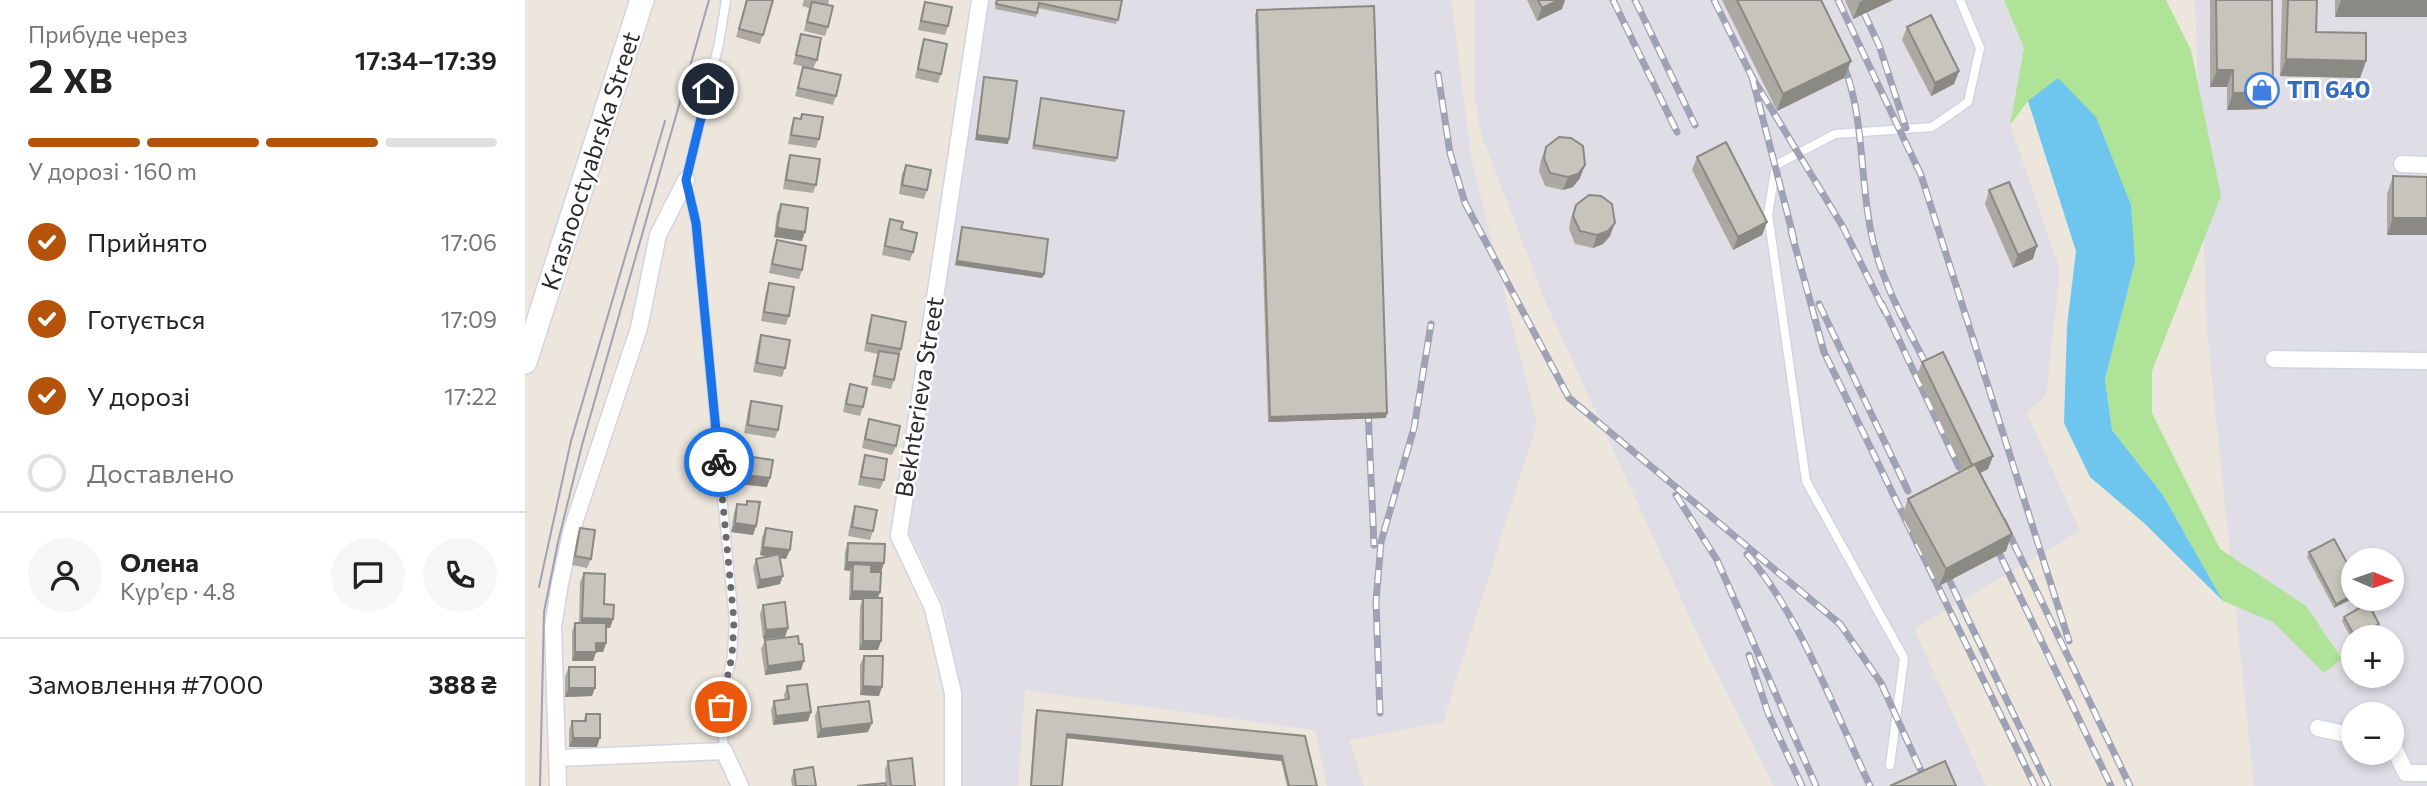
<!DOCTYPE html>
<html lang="uk">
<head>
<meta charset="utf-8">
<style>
	:root { --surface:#fff; --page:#f6f6f6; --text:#222; --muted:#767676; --line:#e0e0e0; --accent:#b45309 }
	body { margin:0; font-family:Commissioner,sans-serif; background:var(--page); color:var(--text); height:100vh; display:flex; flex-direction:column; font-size:26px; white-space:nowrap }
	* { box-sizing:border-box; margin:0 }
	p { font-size:23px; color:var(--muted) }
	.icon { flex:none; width:38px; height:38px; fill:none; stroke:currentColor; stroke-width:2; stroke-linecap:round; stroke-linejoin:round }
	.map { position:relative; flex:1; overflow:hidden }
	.side { display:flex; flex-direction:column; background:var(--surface); width:525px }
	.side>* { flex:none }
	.needle { width:46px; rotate:92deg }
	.controls { position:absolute; left:1816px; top:548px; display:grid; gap:14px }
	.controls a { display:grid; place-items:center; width:63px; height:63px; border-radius:50%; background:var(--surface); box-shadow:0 4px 10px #0003; font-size:35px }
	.pin { position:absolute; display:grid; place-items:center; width:60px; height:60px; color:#fff; margin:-30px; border:4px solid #fff; border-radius:50%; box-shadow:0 2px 7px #0007 }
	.courier { position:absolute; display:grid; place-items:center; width:70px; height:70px; margin:-35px; border:5px solid #1a73e8; border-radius:50%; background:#fff; color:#222; box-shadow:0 2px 9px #0007 }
	.overview em { font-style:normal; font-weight:600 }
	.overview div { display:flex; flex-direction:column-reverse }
	.overview { display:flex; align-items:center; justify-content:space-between; height:119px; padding:0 28px }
	h1 { font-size:46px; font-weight:600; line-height:52px }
	.bar { display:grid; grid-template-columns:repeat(4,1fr); gap:10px 7px; align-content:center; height:84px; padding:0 28px }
	.bar i { height:9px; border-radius:5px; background:var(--line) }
	.bar .active { background:var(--accent) }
	.bar p { grid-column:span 4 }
	.line { display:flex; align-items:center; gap:18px; padding:0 28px; border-top:2px solid var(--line) }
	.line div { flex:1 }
	.round { display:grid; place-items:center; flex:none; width:74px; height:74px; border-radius:37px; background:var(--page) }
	ol { padding:0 28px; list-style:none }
	li { display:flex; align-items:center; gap:21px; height:77px }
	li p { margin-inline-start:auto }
	li .icon { padding:7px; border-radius:50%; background:var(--accent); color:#fff; stroke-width:4 }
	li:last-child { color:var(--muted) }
	li i { width:38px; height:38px; border:4px solid var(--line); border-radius:50% }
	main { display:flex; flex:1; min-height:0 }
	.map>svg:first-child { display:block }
</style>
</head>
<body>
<main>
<section class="side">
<div class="overview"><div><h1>2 хв</h1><p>Прибуде через</p></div><em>17:34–17:39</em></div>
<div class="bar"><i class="active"></i><i class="active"></i><i class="active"></i><i></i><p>У дорозі · 160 m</p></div>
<ol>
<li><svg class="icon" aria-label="check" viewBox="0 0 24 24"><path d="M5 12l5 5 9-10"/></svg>Прийнято<p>17:06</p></li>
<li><svg class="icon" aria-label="check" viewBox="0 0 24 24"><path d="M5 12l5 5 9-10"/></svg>Готується<p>17:09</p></li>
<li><svg class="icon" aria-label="check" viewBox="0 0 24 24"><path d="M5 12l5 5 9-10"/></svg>У дорозі<p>17:22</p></li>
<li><i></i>Доставлено</li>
</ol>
<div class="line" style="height:126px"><a class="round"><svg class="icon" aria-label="person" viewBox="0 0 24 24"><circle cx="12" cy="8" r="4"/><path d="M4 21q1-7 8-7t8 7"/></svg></a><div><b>Олена</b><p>Кур’єр · 4.8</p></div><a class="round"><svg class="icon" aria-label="chat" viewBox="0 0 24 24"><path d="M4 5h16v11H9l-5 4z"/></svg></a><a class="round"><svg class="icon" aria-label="phone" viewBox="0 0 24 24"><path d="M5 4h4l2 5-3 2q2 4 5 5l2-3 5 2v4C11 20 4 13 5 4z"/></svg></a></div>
<div class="line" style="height:91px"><div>Замовлення #7000</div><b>388 ₴</b></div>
</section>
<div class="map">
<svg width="1902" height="786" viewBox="0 0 1902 786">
	<rect width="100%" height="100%" fill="#ece6dc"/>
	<g fill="#dfdde5" fill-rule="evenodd">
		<path d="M463 0H926L947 162 1012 423 918 722 824 740 839 786H802L790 730 500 690 493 786H437L436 691 419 605 384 533Z"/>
		<path d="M949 0H1479L1499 48 1485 125 1535 270 1521 395 1502 413 1555 531 1389 629 1461 786H1249L1176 642 1021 303 956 134 949 91Z"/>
		<path d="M1670 0H1902V786H1729L1682 330ZM1829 560H1867V598H1829ZM1829 637H1867V676H1829ZM1829 714H1867V752H1829Z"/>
	</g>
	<path fill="#aee398" d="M1479 0H1641L1666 50 1696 196 1627 371V413L1695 549 1781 606 1817 659 1799 673 1748 622 1698 601 1638 495 1587 430 1580 379 1610 262 1503 101 1485 125 1499 48Z"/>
	<path fill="#6ec6ef" d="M1533 78 1571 117 1606 205 1610 262 1580 379 1587 430 1638 495 1698 601 1619 523 1565 477 1539 423 1542 326 1551 251 1503 101Z"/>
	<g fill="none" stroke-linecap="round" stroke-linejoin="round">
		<g stroke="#d1d4e3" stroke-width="11">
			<g id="service">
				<path d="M199 751 196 707 207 656 209 621 171 223 161 180 194 43 201 0"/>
				<path d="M1365 765 1379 658 1281 481 1243 214 1251 165 1310 134 1407 127 1443 102 1455 48 1435 0"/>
			</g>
		</g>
		<g stroke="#d1d4e3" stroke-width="19">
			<g id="minor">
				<path d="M1877 164 1902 165"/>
				<path d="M1749 359 1902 361"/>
				<path d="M1793 728 1829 736"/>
				<path d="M1867 744 1881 773H1902"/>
				<path d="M33 758 199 751 215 786"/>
				<path d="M33 786 28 627 35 583 47 529 114 328 133 235 161 180"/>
				<path d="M428 786V693L408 608 374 536 455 0"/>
			</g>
		</g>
		<g stroke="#d1d4e3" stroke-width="26">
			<path id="secondary" d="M0 362 117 0"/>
		</g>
		<use href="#service" stroke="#fff" stroke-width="8"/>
		<use href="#minor" stroke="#fff" stroke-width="16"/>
		<use href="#secondary" stroke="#fff" stroke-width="23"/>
		<g stroke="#9fa1b5" stroke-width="2">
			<path d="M14 587 46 441 140 121"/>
			<path d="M15 786 19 612 33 542 57 445 184 0"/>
		</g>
		<g stroke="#9fa1b5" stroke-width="7">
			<g id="rail">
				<path d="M1088 0 1152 132"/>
				<path d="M1110 0 1170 125"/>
				<path d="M1189 0 1227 77 1318 227 1360 312"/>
				<path d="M1313 0 1396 175 1544 641"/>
				<path d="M1339 13 1354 45 1381 128"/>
				<path d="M1314 54C1340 109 1334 173 1346 232 1356 284 1386 333 1409 380"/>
				<path d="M913 74 925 153 940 203 1044 398 1315 624 1356 683 1396 771"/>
				<path d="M1227 77 1269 239"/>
				<path d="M1266 231 1299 352 1510 786"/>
				<path d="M1294 304 1383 491"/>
				<path d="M1357 304 1434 467"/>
				<path d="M843 409 849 545"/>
				<path d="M1151 495 1192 560 1291 786"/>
				<path d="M1478 521 1605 786"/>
				<path d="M1466 536 1586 786"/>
				<path d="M1222 554C1275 615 1310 712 1345 786"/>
				<path d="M1417 565 1523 786"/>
				<path d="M1224 655 1243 713 1277 786"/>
				<path d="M855 713 851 601 856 542 889 428 906 324"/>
			</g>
		</g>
		<use href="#rail" stroke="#fff" stroke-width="4.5" stroke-dasharray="13" stroke-linecap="butt"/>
	</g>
	<g fill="#aba9a1">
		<path d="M221 0H248L235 44 211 37Z"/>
		<path d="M279 0H304L303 5V27L300 36 279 31 284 8 277 6Z"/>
		<path d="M471 0H597L591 24 513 8 511 17 470 9Z"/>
		<path d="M1002 0H1040L1037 9 1012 21Z"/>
		<path d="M1197 0H1296L1326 61 1319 78 1252 111Z"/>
		<path d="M1320 0H1368L1328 19Z"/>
		<path d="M1685 0H1747L1742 109 1702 110V87H1685Z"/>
		<path d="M1757 0H1792L1791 32 1841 61 1835 78 1755 76Z"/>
		<rect x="1810" y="0" width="92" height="17"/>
		<path d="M400 2 423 26 420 35 393 30 397 11Z"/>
		<path d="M732 10 861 418 743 422 730 15Z"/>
		<path d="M1382 27 1434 71 1429 84 1406 96 1377 40Z"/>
		<path d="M276 34 292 60 288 69 268 64Z"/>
		<path d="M399 39 416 74 413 83 390 78 396 48Z"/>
		<path d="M278 67 311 96 308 105 270 96Z"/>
		<path d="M459 77 483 144 450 140 458 82Z"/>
		<path d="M516 98 592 158 590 162 507 149Z"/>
		<path d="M277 114 294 139 291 148 263 144 266 127 269 118 275 119Z"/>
		<path d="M1021 147 1055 178 1048 187 1038 190 1020 186 1014 171 1016 160Z"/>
		<path d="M265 155 291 185 288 193 258 189 262 164Z"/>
		<path d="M1172 157 1242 222 1237 235 1208 250 1167 170Z"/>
		<path d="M381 165 402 190 399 199 374 194 377 174Z"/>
		<path d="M1868 176 1902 177 1862 235V194Z"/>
		<path d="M1464 190 1508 259 1488 268 1460 204Z"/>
		<path d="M256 204 277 241 249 237 252 213Z"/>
		<path d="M1051 205 1085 236 1078 244 1068 248 1050 244 1044 229 1046 218Z"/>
		<path d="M365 219 376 229 388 252 385 261 357 255 362 228Z"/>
		<path d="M437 227 519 274 517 278 430 265Z"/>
		<path d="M252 240 277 270 274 279 244 273 249 249Z"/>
		<path d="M244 283 264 316 261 325 236 321 241 292Z"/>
		<path d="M347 315 376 349 369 380 366 389 346 385 353 354 339 351 344 324Z"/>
		<path d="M236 335 260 368 257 377 228 372 233 344Z"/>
		<path d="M1397 362 1468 456 1463 469 1455 473 1481 551 1414 586 1377 516 1383 499 1438 470 1392 375Z"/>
		<path d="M325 384 338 407 335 416 318 412 322 393Z"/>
		<path d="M226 401 253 430 250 438 219 433 223 410Z"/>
		<path d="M344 419 371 446 367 455 337 448 341 428Z"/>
		<path d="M340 455 359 480 355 489 333 485 337 464Z"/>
		<path d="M221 456 242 487 215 484 218 465Z"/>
		<path d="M222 501 231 526 228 535 206 532 209 513 212 504 221 505Z"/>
		<path d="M330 506 348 531 345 540 323 536 327 515Z"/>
		<path d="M55 528 66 559 62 568 47 565 52 537Z"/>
		<path d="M241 528 261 559 254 558 255 584 232 589 228 568 231 559 243 557 235 555 237 537Z"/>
		<path d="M323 543 359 563 356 572 346 571 355 592 353 598V650H334L335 607 337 600H324L325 571 319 570 320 552Z"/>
		<path d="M1784 552 1829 576 1809 608 1782 557Z"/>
		<path d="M59 573 88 619 85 628H81V643L78 652H71L68 661H47V631L50 623H54L55 582Z"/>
		<path d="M238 605 260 637 238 639 235 614Z"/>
		<path d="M1819 617 1854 624 1853 628 1837 637H1829L1828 642 1817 621Z"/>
		<path d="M240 640 274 644 276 670 240 675 236 649Z"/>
		<path d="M339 656 354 696 335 695V665Z"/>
		<path d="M44 667 67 696 40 697V676Z"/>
		<path d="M262 686 283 721 248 725 246 710 249 701 260 700 259 695Z"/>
		<path d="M293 707 343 732 292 738 290 716Z"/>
		<path d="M512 710 780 736 792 786H762L756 761 541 738 537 786H505L510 715Z"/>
		<path d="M61 714 72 747H44V730L47 721H58Z"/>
		<path d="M363 761 390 786H361L360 770Z"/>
		<path d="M269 770 291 786H267L266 779Z"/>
	</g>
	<g fill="#8b8983">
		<path d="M1034 0H1040L1037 9 1012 21 1017 8Z"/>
		<path d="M1338 0H1368L1328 19 1335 2Z"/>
		<path d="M1816 0H1902V17H1810Z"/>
		<path d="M1761 59 1841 61 1835 78 1755 76Z"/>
		<path d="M1326 61 1319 78 1252 111 1258 94Z"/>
		<path d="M1692 70H1708L1702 87H1685Z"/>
		<path d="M1434 71 1429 84 1406 96 1410 83Z"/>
		<path d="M1748 92 1742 109 1702 110 1708 93Z"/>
		<path d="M452 135 484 139 483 144 450 140Z"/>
		<path d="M1060 165 1055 178 1048 187 1038 190 1043 177Z"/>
		<path d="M1868 218H1902V235H1862Z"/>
		<path d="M1242 222 1237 235 1208 250 1213 237Z"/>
		<path d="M1090 223 1085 236 1078 244 1068 248 1072 235Z"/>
		<path d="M252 228 280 232 277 241 249 237Z"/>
		<path d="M1512 246 1508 259 1488 268 1493 255Z"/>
		<path d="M432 261 519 274 517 278 430 265Z"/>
		<path d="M862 413 861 418 743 422 745 417Z"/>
		<path d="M1468 456 1463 469 1443 479 1447 466Z"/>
		<path d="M219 475 245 478 242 487 215 484Z"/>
		<path d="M210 523 231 526 228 535 206 532Z"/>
		<path d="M1487 534 1481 551 1414 586 1421 569Z"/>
		<path d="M238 547 265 550 261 559 235 555Z"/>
		<path d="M322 562 359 563 356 572 328 571V564L325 571 319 570Z"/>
		<path d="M258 576 255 584 232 589 235 580Z"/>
		<path d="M327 591 355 592 352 600H324Z"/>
		<path d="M1829 594V598L1809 608 1811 604Z"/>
		<path d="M57 618 88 619 85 628 54 627Z"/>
		<path d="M1854 624 1853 628 1837 637H1830Z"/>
		<path d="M263 628 260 637 238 639 241 630Z"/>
		<path d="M338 641H356L353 650H334Z"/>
		<path d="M71 643H81L78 652H71L68 661H47L50 652Z"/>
		<path d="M279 661 276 670 240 675 243 666Z"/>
		<path d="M338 686 357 687 354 696 335 695Z"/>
		<path d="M44 688H70L67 696 40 697Z"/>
		<path d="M286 712 283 721 248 725 251 716Z"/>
		<path d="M347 723 343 732 292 738 296 729Z"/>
		<path d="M542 734 757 756 756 761 540 738Z"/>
		<path d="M48 738H75L72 747H44Z"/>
	</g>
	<g fill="#c7c4bb" stroke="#8b8983" stroke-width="2">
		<path d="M222 0H248L238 35 214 29Z"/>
		<path d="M472 0H597L593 20 514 3 512 13 471 4Z"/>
		<path d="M1013 0H1034L1017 8Z"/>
		<path d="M1212 0H1296L1326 61 1258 94Z"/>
		<path d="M1691 0H1747L1748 92 1708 93V70H1692Z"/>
		<path d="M1763 0H1792L1791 32 1841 33V61L1761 59Z"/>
		<path d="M287 2 308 6 303 27 282 22Z"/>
		<path d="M400 2 427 7 423 26 396 21Z"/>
		<path d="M849 6 862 413 745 417 732 10Z"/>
		<path d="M1406 15 1434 71 1410 83 1382 27Z"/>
		<path d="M276 34 296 38 292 60 271 55Z"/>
		<path d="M399 39 422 44 416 74 393 69Z"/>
		<path d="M278 67 316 75 311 96 273 88Z"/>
		<path d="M459 77 492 81 484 139 452 135Z"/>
		<path d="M516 98 599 111 592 158 509 145Z"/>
		<path d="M277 114 298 117 294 139 266 135 269 118 276 119Z"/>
		<path d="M1034 137 1046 138 1058 146 1060 165 1053 174 1043 177 1025 173 1019 158 1021 147Z"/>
		<path d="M1201 142 1242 222 1213 237 1172 157Z"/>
		<path d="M265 155 295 159 291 185 261 180Z"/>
		<path d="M381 165 406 170 402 190 377 185Z"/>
		<path d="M1868 176 1902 177V218H1868Z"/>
		<path d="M1484 182 1512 246 1493 255 1464 190Z"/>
		<path d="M1064 195 1076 196 1087 204 1090 223 1083 231 1072 235 1055 231 1048 216 1051 205Z"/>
		<path d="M256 204 283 208 280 232 252 228Z"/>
		<path d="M365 219 378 222 376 229 392 233 388 252 360 246Z"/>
		<path d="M437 227 523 239 519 274 432 261Z"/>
		<path d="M252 240 281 246 277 270 247 264Z"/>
		<path d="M244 283 269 287 264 316 239 312Z"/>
		<path d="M347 315 381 322 376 349 342 343Z"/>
		<path d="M236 335 265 340 260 368 232 363Z"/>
		<path d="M354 351 374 354 369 380 349 376Z"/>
		<path d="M1418 352 1468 456 1450 464 1447 465 1397 362Z"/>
		<path d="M325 384 342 388 338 407 321 404Z"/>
		<path d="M226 401 257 406 253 430 223 425Z"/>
		<path d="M344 419 375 426 371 446 340 439Z"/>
		<path d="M340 455 362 459 359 480 336 477Z"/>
		<path d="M221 456 248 460 245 478 219 475Z"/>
		<path d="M1450 464 1487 534 1421 569 1383 499Z"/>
		<path d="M222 501 235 502 231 526 210 523 212 504 222 505Z"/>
		<path d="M330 506 352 510 348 531 327 527Z"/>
		<path d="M55 528 70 530 66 559 50 556Z"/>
		<path d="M241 528 267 532 265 550 238 547Z"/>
		<path d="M1809 539 1829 576V594L1811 604 1784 552Z"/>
		<path d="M323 543 360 544 359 563 322 562Z"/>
		<path d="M254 554 258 576 235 580 231 559Z"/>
		<path d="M328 564 346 565V572H356L355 592 327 591Z"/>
		<path d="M59 573 80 574 79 604 89 605 88 619 57 618Z"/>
		<path d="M338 598H357L356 641H338Z"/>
		<path d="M260 602 263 628 241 630 238 605Z"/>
		<path d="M1843 603 1854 624 1830 637 1819 617Z"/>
		<path d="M50 623H81V643H71V652H50Z"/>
		<path d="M273 636 274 644H277L279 661 243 666 240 640Z"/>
		<path d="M339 656H358L357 687 338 686Z"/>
		<rect x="44" y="667" width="26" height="21"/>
		<path d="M282 684 286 712 251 716 249 701 264 699 262 686Z"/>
		<path d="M344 701 347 723 296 729 293 707Z"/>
		<path d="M512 710 780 736 792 786H764L757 756 542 734 537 786H506Z"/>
		<path d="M61 714H75V738H48L47 721H61Z"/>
		<path d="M387 758 390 786H366L363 761Z"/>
		<path d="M1420 761 1431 786H1365Z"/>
		<path d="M288 767 291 786H271L269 770Z"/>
		<path d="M360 783 361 786H332Z"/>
	</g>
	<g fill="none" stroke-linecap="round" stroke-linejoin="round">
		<path stroke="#6e6c68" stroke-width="7" stroke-dasharray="0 12.6" d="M194 462 209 621 207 656 196 707"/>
		<path stroke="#1a73e8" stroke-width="9" d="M183 89 161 180 171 223 194 462"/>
	</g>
	<defs>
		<g id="shop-ring" transform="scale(1.75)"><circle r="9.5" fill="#fff" stroke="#3f7fe0" stroke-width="1.5"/><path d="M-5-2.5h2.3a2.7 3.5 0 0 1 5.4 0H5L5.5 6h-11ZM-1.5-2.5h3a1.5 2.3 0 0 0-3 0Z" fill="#3f7fe0"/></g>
	</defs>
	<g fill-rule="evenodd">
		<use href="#shop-ring" x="1737" y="90"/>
	</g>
	<g text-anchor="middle" stroke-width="5" stroke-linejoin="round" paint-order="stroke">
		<g font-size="24" font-weight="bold" fill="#366cbe" stroke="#fff" text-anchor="start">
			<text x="1762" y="98">ТП 640</text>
		</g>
		<g font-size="24" fill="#2a2a2a" stroke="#fff">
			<text transform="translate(66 161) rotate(-72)" y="8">Krasnooctyabrska Street</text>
			<text transform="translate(395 397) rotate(-81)" y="8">Bekhterieva Street</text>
		</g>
	</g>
</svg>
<div class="controls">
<a><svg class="needle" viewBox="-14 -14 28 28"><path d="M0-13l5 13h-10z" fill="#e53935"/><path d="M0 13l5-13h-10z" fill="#767676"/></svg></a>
<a>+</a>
<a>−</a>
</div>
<div class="pin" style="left:196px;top:707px;background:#ea580c"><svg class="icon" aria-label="bag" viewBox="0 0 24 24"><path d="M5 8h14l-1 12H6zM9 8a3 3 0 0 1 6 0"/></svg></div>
<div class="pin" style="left:183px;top:89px;background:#1f2937"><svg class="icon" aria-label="home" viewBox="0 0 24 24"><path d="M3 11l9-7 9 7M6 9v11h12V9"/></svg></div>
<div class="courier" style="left:194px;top:462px"><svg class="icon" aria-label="bike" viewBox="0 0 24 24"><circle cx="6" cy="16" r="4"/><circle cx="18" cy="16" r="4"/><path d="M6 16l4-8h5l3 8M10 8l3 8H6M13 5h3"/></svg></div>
</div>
</main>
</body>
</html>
